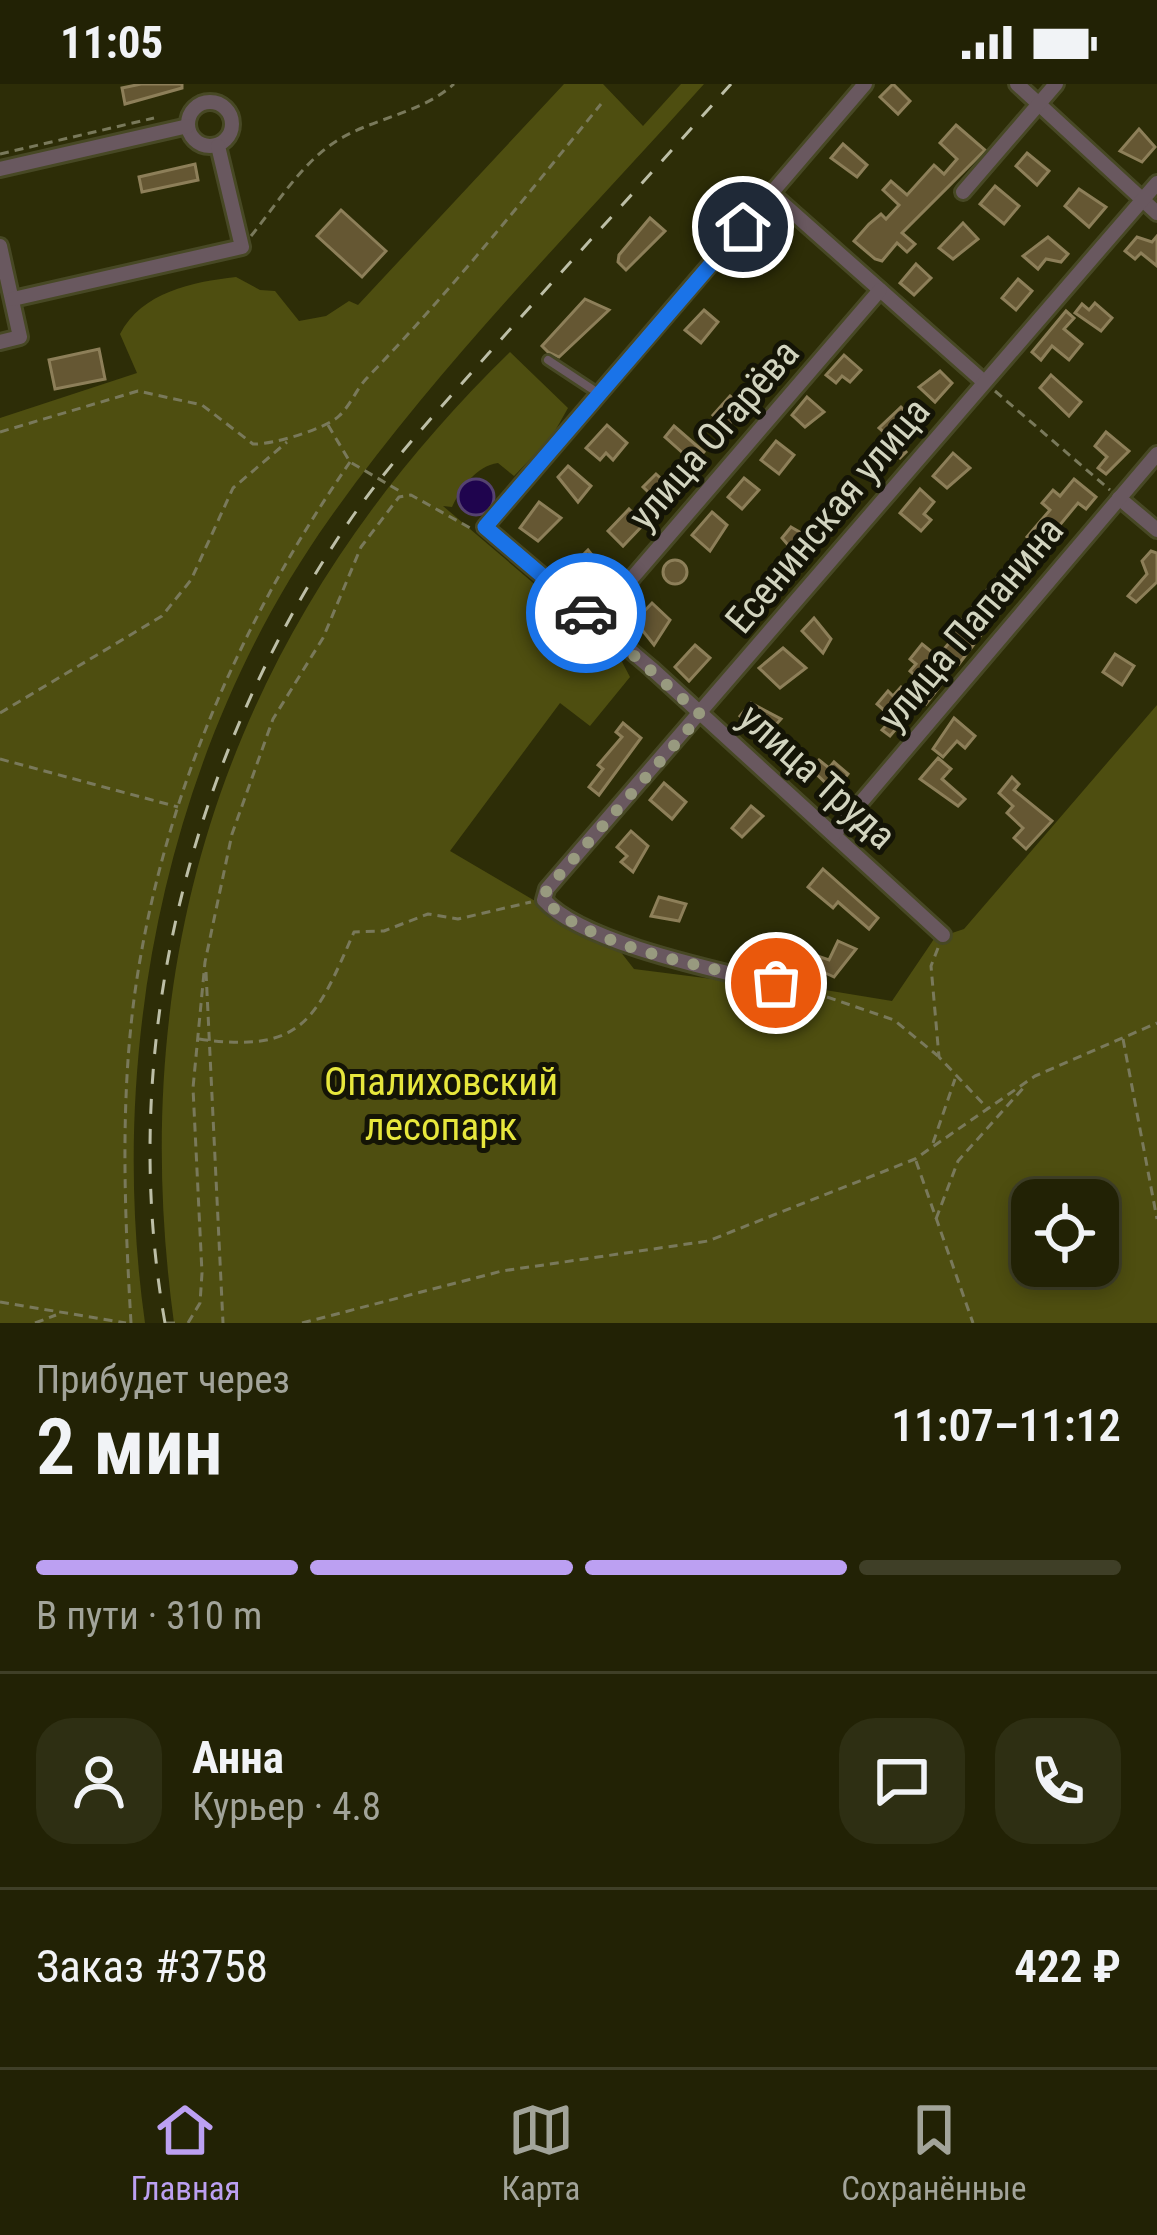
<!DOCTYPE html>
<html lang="ru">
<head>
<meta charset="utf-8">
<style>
	:root { --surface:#222205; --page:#2e2f13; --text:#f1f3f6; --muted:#a2a49a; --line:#3f3f27; --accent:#bca0f2 }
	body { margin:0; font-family:"Roboto Condensed",sans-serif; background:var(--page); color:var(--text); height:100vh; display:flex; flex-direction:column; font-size:45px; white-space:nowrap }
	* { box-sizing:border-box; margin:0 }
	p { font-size:39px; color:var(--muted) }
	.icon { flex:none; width:66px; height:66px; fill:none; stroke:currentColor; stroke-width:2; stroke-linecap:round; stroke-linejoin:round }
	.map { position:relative; height:1239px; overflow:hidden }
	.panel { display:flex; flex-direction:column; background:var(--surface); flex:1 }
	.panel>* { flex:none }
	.buttons { position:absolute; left:1011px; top:1095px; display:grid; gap:24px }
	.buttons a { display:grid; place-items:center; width:108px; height:108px; border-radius:24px; background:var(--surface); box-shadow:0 6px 18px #0003,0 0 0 3px var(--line); font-size:60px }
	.pin { position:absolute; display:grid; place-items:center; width:102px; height:102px; color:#fff; margin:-51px; border:6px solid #fff; border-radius:50%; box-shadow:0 3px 12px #0007 }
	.courier { position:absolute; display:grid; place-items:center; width:120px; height:120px; margin:-60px; border:9px solid #1a73e8; border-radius:50%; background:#fff; color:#222; box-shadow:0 3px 15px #0007 }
	.overview em { font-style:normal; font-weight:600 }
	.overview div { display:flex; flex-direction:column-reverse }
	.overview { display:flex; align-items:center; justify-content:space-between; height:204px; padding:0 36px }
	h1 { font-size:78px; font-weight:600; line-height:90px }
	.bar { display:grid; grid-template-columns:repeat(4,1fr); gap:18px 12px; align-content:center; height:144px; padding:0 36px }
	.bar i { height:15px; border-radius:9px; background:var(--line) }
	.bar .active { background:var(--accent) }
	.bar p { grid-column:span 4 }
	.line { display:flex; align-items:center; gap:30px; padding:0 36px; border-top:3px solid var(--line) }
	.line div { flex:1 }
	.round { display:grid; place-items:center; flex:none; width:126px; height:126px; border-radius:36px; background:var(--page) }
	.status { display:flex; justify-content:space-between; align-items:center; height:84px; padding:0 60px; background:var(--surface); direction:ltr }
	.status svg { height:33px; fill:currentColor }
	.tabs { display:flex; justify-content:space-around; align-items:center; height:168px; border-top:3px solid var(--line); background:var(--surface); font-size:33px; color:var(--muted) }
	.tabs a { display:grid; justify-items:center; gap:6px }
	.tabs .active { color:var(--accent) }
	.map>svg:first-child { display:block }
</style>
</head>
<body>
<div class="status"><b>11:05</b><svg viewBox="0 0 49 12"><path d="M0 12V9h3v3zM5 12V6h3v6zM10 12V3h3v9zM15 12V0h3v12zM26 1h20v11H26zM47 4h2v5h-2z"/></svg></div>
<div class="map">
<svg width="1157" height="1239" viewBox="0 0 1157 1239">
	<rect width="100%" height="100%" fill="#2d2d07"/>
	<g fill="#4e4e10" fill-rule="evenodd">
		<path d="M564 0H603L643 42 681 0H704C578 141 440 279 330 434 168 662 106 964 145 1239H0V334L137 289 120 250C142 208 192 198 236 193L260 206 275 207 299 237 326 232 349 217 358 221Z"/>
		<path d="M510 268 568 324 551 354 514 392 498 379C476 382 461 404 452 423L443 422 619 572 630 593 590 642 560 619 450 767 620 867 634 885 744 899 793 917 813 915 819 905 892 917 934 855 964 845 1157 621V1239H174C122 860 236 535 510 268ZM1032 1116H1098V1182H1032Z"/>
	</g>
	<circle fill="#1f044e" stroke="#554270" stroke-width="3" cx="476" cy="413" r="18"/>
	<g fill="#655733" stroke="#8d7f59" stroke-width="3">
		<path d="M141 0H182V4L125 20 122 4Z"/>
		<path d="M893 0 910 17 898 30 880 13Z"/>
		<path d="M956 41 985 66 902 149 915 160 907 168 897 159 882 177 875 175 854 157 869 140 881 130 886 135 899 121 883 106 891 97 907 111 934 81 944 90 957 75 940 59Z"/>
		<path d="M1139 45 1155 63 1142 78 1120 67Z"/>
		<path d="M843 60 867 81 857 93 831 74Z"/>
		<path d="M1027 69 1049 87 1037 101 1016 82Z"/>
		<path d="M195 80 198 96 142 108 139 93Z"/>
		<path d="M995 102 1019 122 1004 140 980 120Z"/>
		<path d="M1079 105 1106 123 1089 143 1065 122Z"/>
		<path d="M341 126 386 167 362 193 317 152Z"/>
		<path d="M650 134 665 147 626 186 618 178 619 171Z"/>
		<path d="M963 139 978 155 953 175 939 164Z"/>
		<path d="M774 146 787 158 768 179 755 168Z"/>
		<path d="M1157 152V182L1141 169 1135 175 1125 167 1137 153 1152 158Z"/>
		<path d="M1048 153 1068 170 1061 178 1046 175 1038 185 1023 172Z"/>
		<path d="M916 180 931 194 914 211 900 199Z"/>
		<path d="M1018 195 1032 207 1016 226 1002 214Z"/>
		<path d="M585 215 609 226 559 273 548 268 542 262Z"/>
		<path d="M1095 219 1112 234 1101 247 1075 229 1082 220 1089 226Z"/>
		<path d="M704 226 718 238 701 259 685 246Z"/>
		<path d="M1066 227 1074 234 1064 245 1082 260 1069 276 1052 262 1041 276 1032 268Z"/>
		<path d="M99 265 105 295 55 305 49 276Z"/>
		<path d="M844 271 861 286 850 298 842 292 836 299 826 291Z"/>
		<path d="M940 287 952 299 935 318 919 303Z"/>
		<path d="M1051 291 1081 318 1069 332 1040 304Z"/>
		<path d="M730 312 744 324 727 343 713 331Z"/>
		<path d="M807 313 824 328 805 343 792 331Z"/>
		<path d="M901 323 917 338 898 360 906 368 900 374 888 364 894 357 879 344Z"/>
		<path d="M607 341 627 359 613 376 606 369 600 376 586 364Z"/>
		<path d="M674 342 704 368 694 379 665 353Z"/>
		<path d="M1106 348 1129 367 1106 390 1098 384 1107 373 1095 362Z"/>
		<path d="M776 357 794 371 779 390 761 376Z"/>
		<path d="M953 369 970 384 947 404 933 392Z"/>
		<path d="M568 382 591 402 578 418 558 393Z"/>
		<path d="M656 390 675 407 662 421 643 403Z"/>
		<path d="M744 394 759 406 742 425 728 413Z"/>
		<path d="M1074 395 1096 413 1086 425 1078 419 1040 465 1027 453 1050 426 1042 419 1053 406 1060 412Z"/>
		<path d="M920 405 934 418 924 430 931 436 921 447 900 429Z"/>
		<path d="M539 418 561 434 538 457 520 444Z"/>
		<path d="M629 425 644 440 623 462 608 447Z"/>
		<path d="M712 428 727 441 710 467 692 451Z"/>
		<path d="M791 443 815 457 800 475 782 454Z"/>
		<path d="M588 466 610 494 599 505 572 482Z"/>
		<path d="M1151 467 1157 469V498L1136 518 1128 512 1147 490 1142 477Z"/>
		<circle cx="675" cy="488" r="12"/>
		<path d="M1011 477 1027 490 959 580 943 566 956 551 952 548Z"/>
		<path d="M652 519 670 536 654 561 635 537Z"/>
		<path d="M814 534 831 555 823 569 802 547Z"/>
		<path d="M922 560 943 577 930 592 941 601 926 620 918 613 927 602 910 587 916 580 910 575Z"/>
		<path d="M695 561 710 574 689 597 675 583Z"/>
		<path d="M783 564 806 584 780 604 759 584Z"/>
		<path d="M1115 570 1134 582 1122 601 1103 588Z"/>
		<path d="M901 603 919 618 890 652 882 646 893 634 877 620 888 607 893 612Z"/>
		<path d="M751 619 781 635 765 653 740 632Z"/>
		<path d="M954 634 975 652 965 664 957 657 943 673 933 665Z"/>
		<path d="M623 639 641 654 599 711 589 703 603 685 598 681 622 653 616 648Z"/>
		<path d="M938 674 951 685 942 695 965 715 958 722 920 695Z"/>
		<path d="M819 676 829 684 834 678 848 690 834 707 811 685Z"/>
		<path d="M1012 693 1019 700 1014 706 1052 737 1026 765 1014 754 1023 744 1007 729 1013 722 999 709Z"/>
		<path d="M664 699 686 718 672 735 650 716Z"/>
		<path d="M751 722 763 732 742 753 732 744Z"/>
		<path d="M631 747 648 762 633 788 621 778 627 772 617 763Z"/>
		<path d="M823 785 878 834 869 845 838 818 833 824 808 803Z"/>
		<path d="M659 813 686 820 679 837 651 832Z"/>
		<path d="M838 857 856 865 834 893 804 879 809 869 829 876Z"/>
	</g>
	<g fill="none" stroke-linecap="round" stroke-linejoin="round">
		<g stroke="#474824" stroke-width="14">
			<path id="service" d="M548 276 598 309"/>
		</g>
		<g stroke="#474824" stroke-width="20">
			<g id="minor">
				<path d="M865 0 485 443 651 584 943 851"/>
				<path d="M1017 0 1157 129"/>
				<circle cx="210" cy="40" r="22"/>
				<path d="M0 85 188 42"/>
				<path d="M963 108 1056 0"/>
				<path d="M772 110 984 298"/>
				<path d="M0 162 20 253 0 258"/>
				<path d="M13 215 242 163 218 62"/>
				<path d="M1119 414 1157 446"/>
				<path d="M596 536 880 206"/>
				<path d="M834 750 1157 370"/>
				<path d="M814 910C748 892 587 864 544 816L547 805 1157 99"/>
			</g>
		</g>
		<g stroke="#79795b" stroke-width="3" stroke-dasharray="9 6" stroke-linecap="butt">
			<path d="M0 70 154 34"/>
			<path d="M251 152C277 120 302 78 338 56 376 33 420 30 454 0"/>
			<path d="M995 307 1110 406"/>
			<path d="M328 341 350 378 403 409"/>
			<path d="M0 348 138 307 202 321 253 360C272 361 325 345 339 332 350 322 356 306 366 295 450 208 525 114 601 20"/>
			<path d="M0 629 162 532 191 496 233 404 287 358"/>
			<path d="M0 675 178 723"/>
			<path d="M938 864 931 882 939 973 988 1025"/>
			<path d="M206 888 223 1239"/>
			<path d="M827 913 894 936 938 972"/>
			<path d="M199 955C303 970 316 935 354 848L384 847 428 830 458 835 531 818"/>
			<path d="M1123 955 1157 1135"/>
			<path d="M933 1059 955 995"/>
			<path d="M916 1077 973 1239"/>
			<path d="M936 1135 958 1077 1025 1002"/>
			<path d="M0 1218 126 1239"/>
			<path d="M35 1239 56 1231"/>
			<path d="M131 1239C124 1119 119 995 140 876 171 696 247 527 350 378"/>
			<path d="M166 1239H180"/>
			<path d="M188 1239 200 1219 202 1189 193 1004 205 878 232 750 273 635 323 554 361 463 399 413 411 411 472 445"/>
			<path d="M302 1239 502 1187 708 1157 915 1075 1035 992 1157 939"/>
		</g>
		<use href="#service" stroke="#69585f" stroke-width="8"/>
		<use href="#minor" stroke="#69585f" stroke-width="14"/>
		<path stroke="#bdbfa7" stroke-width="3" stroke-dasharray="15 15" stroke-linecap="butt" d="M165 1239C116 964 190 675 344 445 386 382 439 326 488 270 569 179 651 90 731 0"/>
	</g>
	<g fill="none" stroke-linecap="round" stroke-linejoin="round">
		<path stroke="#989a7f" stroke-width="12" stroke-dasharray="0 21.6" d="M586 529 701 631 547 805 544 815C588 865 712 883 776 899"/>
		<path stroke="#1a73e8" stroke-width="15" d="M586 529 485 443 743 143"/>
	</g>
	<g text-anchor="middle" stroke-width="10" stroke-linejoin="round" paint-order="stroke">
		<g font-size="39" fill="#d2d4bf" stroke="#141406">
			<text transform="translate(713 350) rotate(-49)" y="14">улица Огарёва</text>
			<text transform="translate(827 431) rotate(-50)" y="14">Есенинская улица</text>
			<text transform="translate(970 539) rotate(-50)" y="14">улица Папанина</text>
			<text transform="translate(818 692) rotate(42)" y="14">улица Труда</text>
		</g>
		<g font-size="39" fill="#e7e73c" stroke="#141406">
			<text x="441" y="1011">Опалиховский<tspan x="441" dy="45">лесопарк</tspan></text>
		</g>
	</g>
</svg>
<div class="buttons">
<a><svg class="icon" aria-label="locate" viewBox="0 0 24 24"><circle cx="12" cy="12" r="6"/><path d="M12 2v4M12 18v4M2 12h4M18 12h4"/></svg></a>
</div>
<div class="pin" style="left:776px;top:899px;background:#ea580c"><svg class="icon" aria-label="bag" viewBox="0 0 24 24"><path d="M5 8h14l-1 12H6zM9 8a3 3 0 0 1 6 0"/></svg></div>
<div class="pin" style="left:743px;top:143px;background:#1f2937"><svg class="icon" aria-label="home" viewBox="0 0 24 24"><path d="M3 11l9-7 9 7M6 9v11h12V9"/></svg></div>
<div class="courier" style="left:586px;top:529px"><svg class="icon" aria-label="car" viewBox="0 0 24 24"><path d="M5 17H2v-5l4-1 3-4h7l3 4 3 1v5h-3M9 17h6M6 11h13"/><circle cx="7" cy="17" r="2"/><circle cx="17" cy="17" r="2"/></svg></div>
</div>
<section class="panel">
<div class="overview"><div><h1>2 мин</h1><p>Прибудет через</p></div><em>11:07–11:12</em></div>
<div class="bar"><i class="active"></i><i class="active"></i><i class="active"></i><i></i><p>В пути · 310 m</p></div>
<div class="line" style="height:216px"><a class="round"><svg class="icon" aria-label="person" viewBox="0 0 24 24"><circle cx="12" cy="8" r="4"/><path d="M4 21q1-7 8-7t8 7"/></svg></a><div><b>Анна</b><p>Курьер · 4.8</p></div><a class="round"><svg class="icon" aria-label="chat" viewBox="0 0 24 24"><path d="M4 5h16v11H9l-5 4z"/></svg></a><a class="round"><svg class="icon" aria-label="phone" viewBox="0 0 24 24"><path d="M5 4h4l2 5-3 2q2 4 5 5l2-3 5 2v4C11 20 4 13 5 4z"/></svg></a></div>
<div class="line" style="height:156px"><div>Заказ #3758</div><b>422 ₽</b></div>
</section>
<nav class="tabs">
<a class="active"><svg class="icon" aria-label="home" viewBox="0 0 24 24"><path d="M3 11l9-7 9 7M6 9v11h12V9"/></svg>Главная</a>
<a><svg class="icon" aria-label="map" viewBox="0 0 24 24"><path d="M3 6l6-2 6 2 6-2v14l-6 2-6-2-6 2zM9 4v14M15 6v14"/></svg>Карта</a>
<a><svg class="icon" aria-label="saved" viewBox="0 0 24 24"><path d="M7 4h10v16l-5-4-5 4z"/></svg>Сохранённые</a>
</nav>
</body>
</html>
